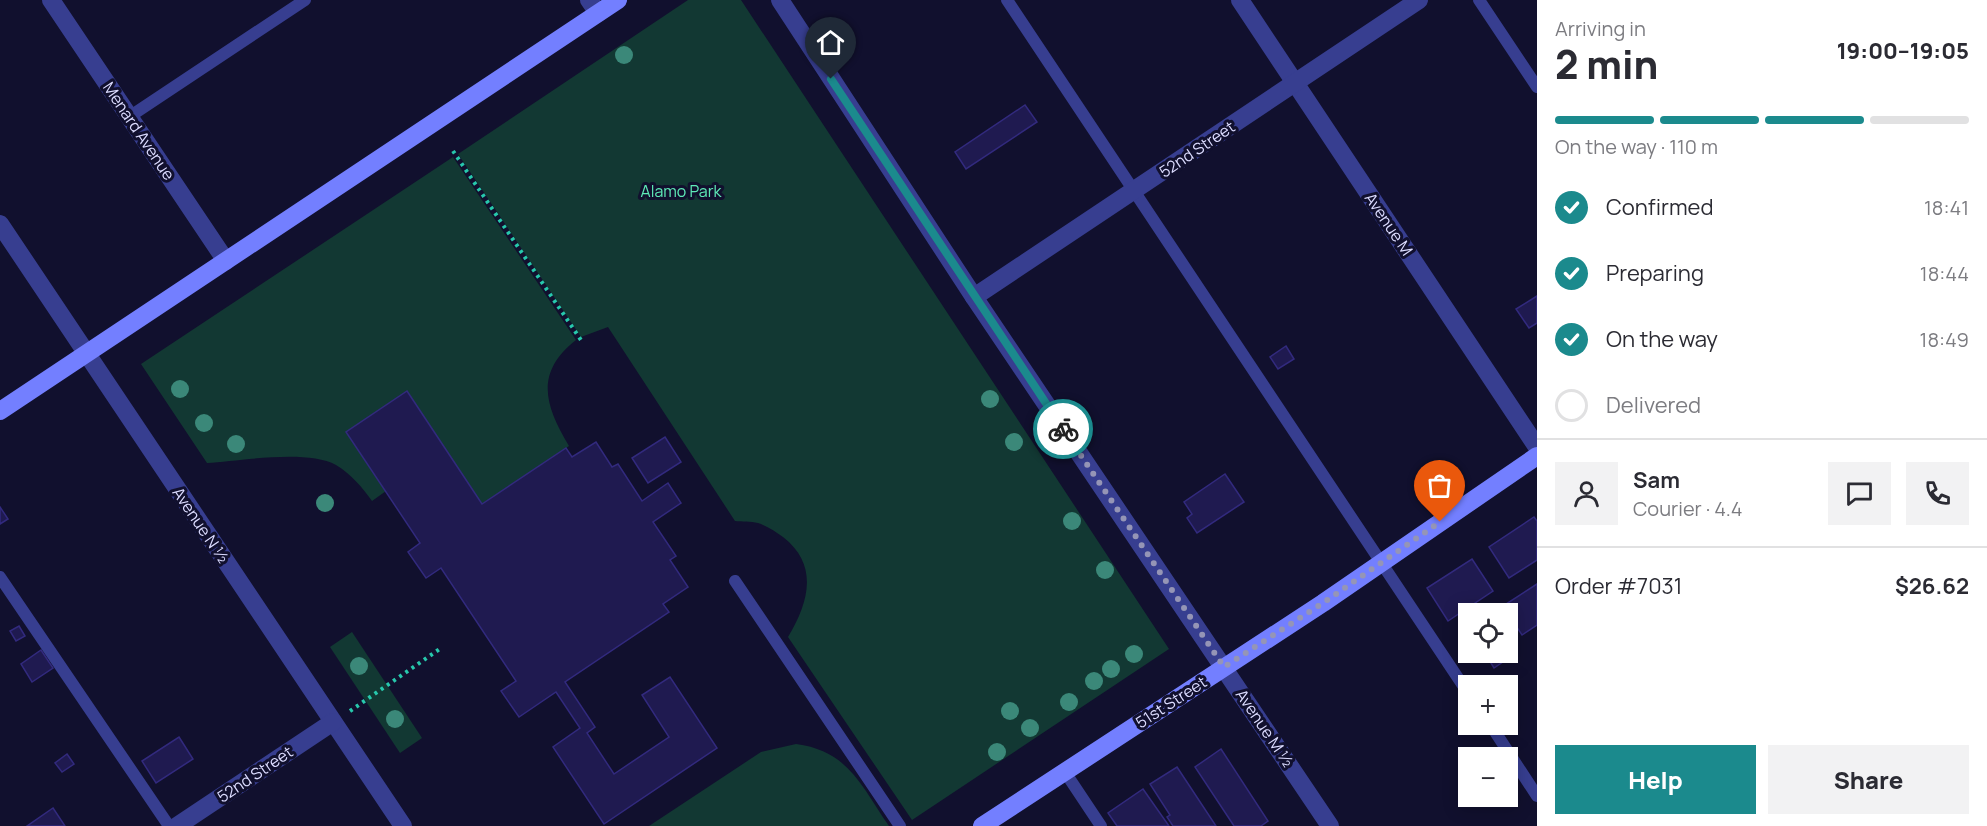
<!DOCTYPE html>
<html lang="en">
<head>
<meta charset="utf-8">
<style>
	:root { --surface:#fff; --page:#f2f2f3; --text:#2b2b33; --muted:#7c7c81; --line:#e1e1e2; --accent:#1b8a8d }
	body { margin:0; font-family:Manrope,sans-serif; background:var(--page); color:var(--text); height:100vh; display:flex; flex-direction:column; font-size:22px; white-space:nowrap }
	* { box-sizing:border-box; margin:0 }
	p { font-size:20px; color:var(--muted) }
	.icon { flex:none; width:33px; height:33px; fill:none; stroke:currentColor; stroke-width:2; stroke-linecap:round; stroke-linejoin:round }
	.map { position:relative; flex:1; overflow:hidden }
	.side { display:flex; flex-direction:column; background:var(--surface); width:450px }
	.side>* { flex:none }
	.tools { position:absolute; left:1458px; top:603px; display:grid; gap:12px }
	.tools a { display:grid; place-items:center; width:60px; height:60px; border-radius:0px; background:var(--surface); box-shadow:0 3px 15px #0003; font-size:30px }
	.pin { position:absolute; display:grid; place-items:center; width:51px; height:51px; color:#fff; margin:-62px -26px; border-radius:50% 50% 50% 0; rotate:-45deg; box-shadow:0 0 6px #0007 }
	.pin .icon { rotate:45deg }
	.courier { position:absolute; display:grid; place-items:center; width:60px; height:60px; margin:-30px; border:4px solid #1b8a8d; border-radius:50%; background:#fff; color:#222; box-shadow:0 2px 8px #0007 }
	.summary em { font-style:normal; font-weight:800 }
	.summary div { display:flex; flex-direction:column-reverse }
	.summary { display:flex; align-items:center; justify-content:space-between; height:102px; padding:0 18px }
	h1 { font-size:39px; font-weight:800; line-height:45px }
	.bar { display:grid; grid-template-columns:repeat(4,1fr); gap:9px 6px; align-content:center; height:72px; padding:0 18px }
	.bar i { height:8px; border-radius:4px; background:var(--line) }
	.bar .on { background:var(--accent) }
	.bar p { grid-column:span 4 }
	.line { display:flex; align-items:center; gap:15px; padding:0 18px; border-top:2px solid var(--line) }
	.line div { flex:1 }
	.round { display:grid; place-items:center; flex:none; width:63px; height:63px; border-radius:0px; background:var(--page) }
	ol { padding:0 18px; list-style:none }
	li { display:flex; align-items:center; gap:18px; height:66px }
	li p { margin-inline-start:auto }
	li .icon { padding:6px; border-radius:50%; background:var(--accent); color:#fff; stroke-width:4 }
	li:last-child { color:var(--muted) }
	li i { width:33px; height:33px; border:3px solid var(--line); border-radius:50% }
	.primary-button { display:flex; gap:12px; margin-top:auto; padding:12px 18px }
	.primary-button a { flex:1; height:69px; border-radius:0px; background:var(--accent); color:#fff; font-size:24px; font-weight:800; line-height:69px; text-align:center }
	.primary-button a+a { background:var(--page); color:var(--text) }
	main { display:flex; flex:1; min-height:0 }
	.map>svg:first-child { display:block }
</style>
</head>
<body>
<main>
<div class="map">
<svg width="1537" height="826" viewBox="0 0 1537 826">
	<rect width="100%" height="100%" fill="#11102e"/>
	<g fill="#123833">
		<path d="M688 0H741L1169 649 912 820 788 637C809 602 819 565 783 537 776 532 767 526 758 523 751 521 742 522 735 521L608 327 581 337 458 154Z"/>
		<path d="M453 157 576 340C534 373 545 406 569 446L482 504 346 432 386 491 372 501C362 487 351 474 336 465 307 449 240 461 207 463L141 364Z"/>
		<path d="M352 632 422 738 400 753 330 647Z"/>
		<path d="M796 744C849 751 861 786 889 826H649L761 752Z"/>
	</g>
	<g fill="#1f1a50" stroke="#322a7e" stroke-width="1.5">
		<path d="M1025 105 1037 122 966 169 955 152Z"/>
		<path d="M1537 296V323L1529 328 1516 309Z"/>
		<path d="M1286 346 1294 359 1278 369 1270 357Z"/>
		<path d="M407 391 482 504 566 448 572 457 596 442 612 467 618 464 642 501 668 483 681 503 653 522 676 556 670 560 688 587 663 604 669 612 565 682 595 727 587 733 614 774 669 737 642 695 670 677 717 748 604 824 553 747 580 728 556 692 519 717 501 691 516 681 441 568 426 578 408 552 420 543 346 432Z"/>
		<path d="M665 437 681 462 648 483 632 458Z"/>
		<path d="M1225 474 1244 502 1197 533 1187 518 1192 514 1184 502Z"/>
		<path d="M0 507 8 519 0 524Z"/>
		<path d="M1534 517 1537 521V560L1509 578 1489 547Z"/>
		<path d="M1472 559 1493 591 1448 621 1427 588Z"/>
		<path d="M1537 584V625L1522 635 1503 606Z"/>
		<path d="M19 626 25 636 16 641 10 631Z"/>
		<path d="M1508 646 1513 655 1494 668 1484 652H1508Z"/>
		<path d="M41 650 53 668 32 682 21 664Z"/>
		<path d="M179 737 193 759 156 783 142 761Z"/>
		<path d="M1221 749 1268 821 1261 826H1234L1195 767Z"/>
		<path d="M67 754 74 764 62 772 55 763Z"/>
		<path d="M1177 767 1216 826H1173L1167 817 1170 815 1150 784Z"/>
		<path d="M1143 789 1169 826H1117L1108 813Z"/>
		<path d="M53 808 65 826H27Z"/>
	</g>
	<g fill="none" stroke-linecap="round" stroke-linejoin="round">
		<g stroke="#27c8ac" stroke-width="4" stroke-dasharray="3 4.5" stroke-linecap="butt">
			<path d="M453 151 581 340"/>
			<path d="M350 711 441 648"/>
		</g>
		<g stroke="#373e90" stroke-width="12">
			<path d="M1007 0 1468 693"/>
			<path d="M1479 0 1537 87"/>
			<path d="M129 117 305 0"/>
			<path d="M0 577 169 826"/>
			<path d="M735 581 900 826"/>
			<path d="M1490 724 1537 796"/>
			<path d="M1065 772 1101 826"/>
		</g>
		<g stroke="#373e90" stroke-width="18">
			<path d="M51 0 226 261"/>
			<path d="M589 0 598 13"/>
			<path d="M780 0 974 297 1330 826"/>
			<path d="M1240 0 1537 447"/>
			<path d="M0 224 403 826"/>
			<path d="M974 297 1419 0"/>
			<path d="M177 826 333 722"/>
		</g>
		<g stroke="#737fff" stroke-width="18">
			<path d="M0 411 618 0"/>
			<path d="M982 826 1323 603 1537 456"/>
		</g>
	</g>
	<g fill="#3b8879">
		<circle cx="624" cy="55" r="9"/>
		<circle cx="180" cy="389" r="9"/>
		<circle cx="990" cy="399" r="9"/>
		<circle cx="204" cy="423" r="9"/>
		<circle cx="1014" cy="442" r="9"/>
		<circle cx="236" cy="444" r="9"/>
		<circle cx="325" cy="503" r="9"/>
		<circle cx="1072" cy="521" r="9"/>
		<circle cx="1105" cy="570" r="9"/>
		<circle cx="1134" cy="654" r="9"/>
		<circle cx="359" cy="666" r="9"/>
		<circle cx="1111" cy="669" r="9"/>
		<circle cx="1094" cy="681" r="9"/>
		<circle cx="1069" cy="702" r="9"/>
		<circle cx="1010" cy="711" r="9"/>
		<circle cx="395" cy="719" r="9"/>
		<circle cx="1030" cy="728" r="9"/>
		<circle cx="997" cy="752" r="9"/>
	</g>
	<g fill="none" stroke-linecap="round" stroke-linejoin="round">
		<path stroke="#9595b6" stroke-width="6" stroke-dasharray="0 10.8" d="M1063 429 1224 667 1323 603 1440 522"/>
		<path stroke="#1b8a8d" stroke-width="8" d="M831 79 1063 429"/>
	</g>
	<g text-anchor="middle" stroke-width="6" stroke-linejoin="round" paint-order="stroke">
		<g font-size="16" fill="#dcdcff" stroke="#11102e">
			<text transform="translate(139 131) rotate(56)" y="6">Menard Avenue</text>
			<text transform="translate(1197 149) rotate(-34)" y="6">52nd Street</text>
			<text transform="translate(1389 224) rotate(56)" y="6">Avenue M</text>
			<text transform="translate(201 525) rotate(56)" y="6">Avenue N ½</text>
			<text transform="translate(1171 702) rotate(-33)" y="6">51st Street</text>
			<text transform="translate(1265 728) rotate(56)" y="6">Avenue M ½</text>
			<text transform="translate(255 774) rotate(-34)" y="6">52nd Street</text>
		</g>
		<g font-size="16" fill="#5eeab7" stroke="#11102e">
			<text x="681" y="197">Alamo Park</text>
		</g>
	</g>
</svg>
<div class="tools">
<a><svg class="icon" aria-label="locate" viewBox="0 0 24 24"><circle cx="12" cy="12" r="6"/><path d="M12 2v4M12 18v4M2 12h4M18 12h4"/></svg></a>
<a>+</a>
<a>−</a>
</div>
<div class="pin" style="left:1440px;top:522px;background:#ea580c"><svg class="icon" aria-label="bag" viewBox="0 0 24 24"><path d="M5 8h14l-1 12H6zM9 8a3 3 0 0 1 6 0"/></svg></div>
<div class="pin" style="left:831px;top:79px;background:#1f2937"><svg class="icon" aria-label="home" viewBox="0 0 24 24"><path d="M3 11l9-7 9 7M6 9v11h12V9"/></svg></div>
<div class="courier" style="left:1063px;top:429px"><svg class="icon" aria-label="bike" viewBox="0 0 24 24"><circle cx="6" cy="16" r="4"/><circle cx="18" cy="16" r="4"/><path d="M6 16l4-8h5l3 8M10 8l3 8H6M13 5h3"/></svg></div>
</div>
<section class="side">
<div class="summary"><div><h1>2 min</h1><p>Arriving in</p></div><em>19:00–19:05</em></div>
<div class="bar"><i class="on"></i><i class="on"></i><i class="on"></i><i></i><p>On the way · 110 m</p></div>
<ol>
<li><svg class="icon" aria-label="check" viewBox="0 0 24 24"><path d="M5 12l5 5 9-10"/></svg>Confirmed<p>18:41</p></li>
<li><svg class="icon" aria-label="check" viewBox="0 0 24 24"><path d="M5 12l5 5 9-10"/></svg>Preparing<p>18:44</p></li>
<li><svg class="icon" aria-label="check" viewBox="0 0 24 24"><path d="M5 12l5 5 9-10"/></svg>On the way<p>18:49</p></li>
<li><i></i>Delivered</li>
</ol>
<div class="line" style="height:108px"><a class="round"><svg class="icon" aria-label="person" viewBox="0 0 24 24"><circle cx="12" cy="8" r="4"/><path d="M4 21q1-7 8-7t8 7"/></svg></a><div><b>Sam</b><p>Courier · 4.4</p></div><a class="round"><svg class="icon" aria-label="chat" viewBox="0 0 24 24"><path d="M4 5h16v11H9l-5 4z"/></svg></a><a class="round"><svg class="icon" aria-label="phone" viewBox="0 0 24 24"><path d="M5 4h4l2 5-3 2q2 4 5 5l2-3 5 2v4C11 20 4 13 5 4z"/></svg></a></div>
<div class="line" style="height:78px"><div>Order #7031</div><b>$26.62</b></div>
<div class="primary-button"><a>Help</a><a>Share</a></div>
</section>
</main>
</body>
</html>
